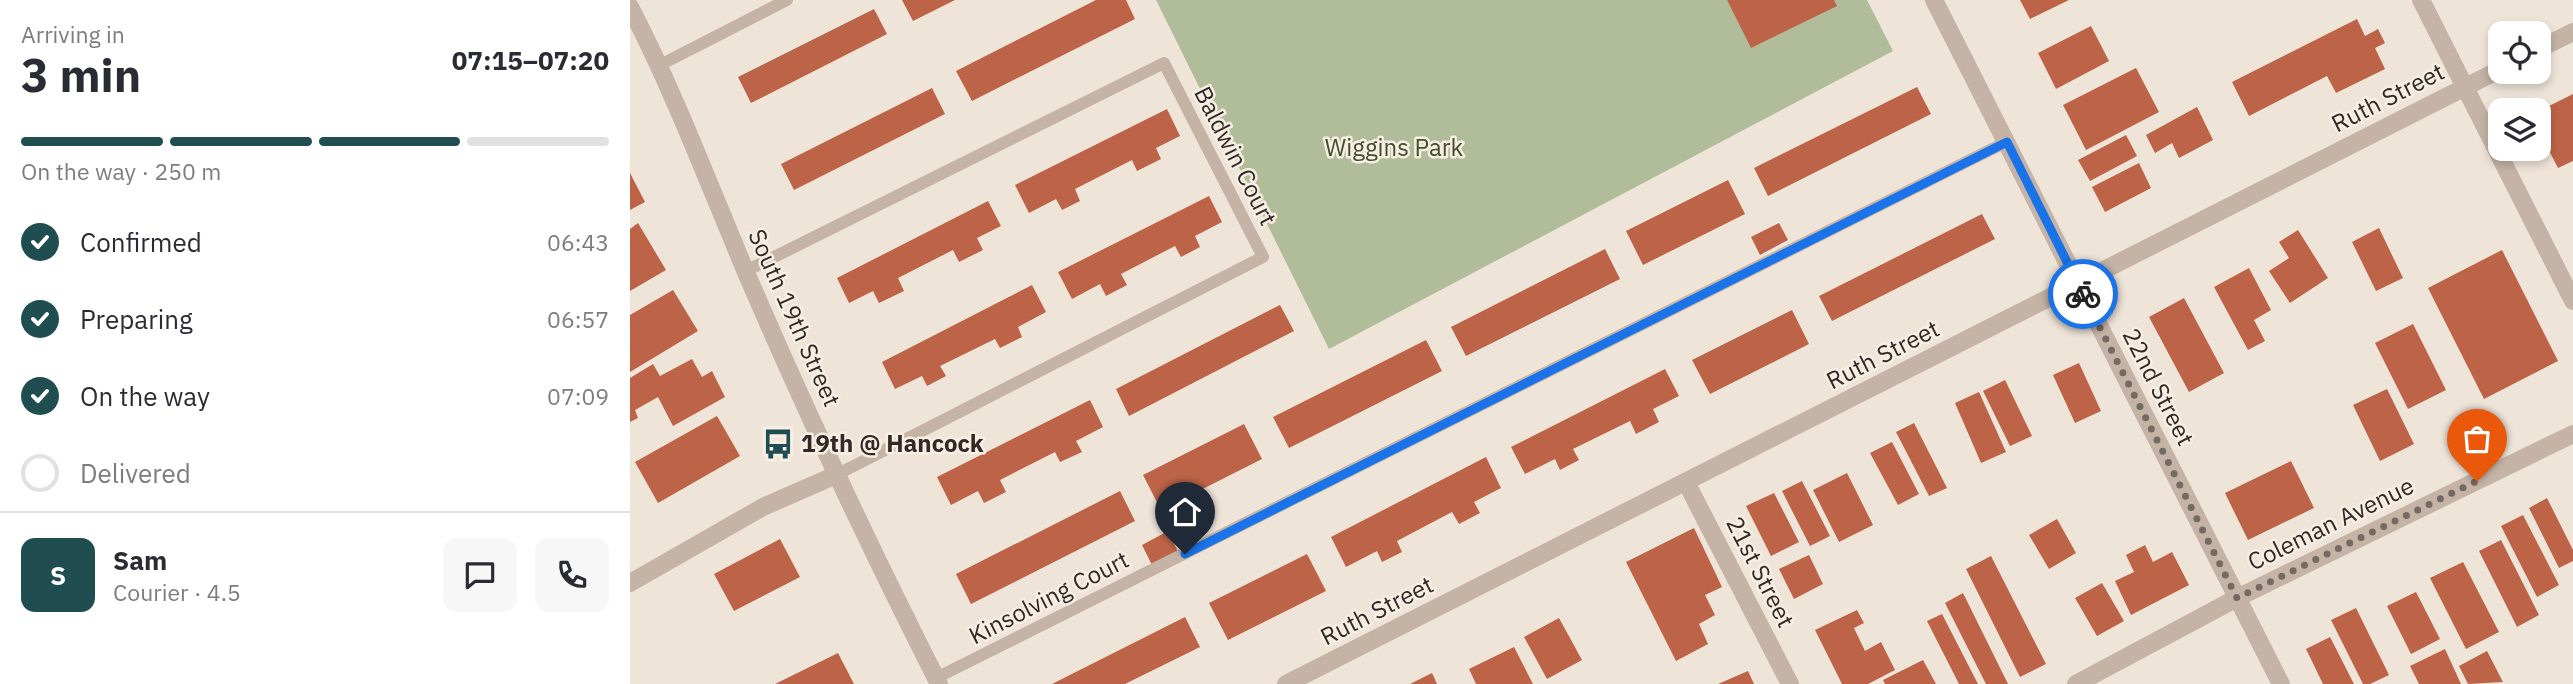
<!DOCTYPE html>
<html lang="en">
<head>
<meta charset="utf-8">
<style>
	:root { --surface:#fff; --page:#f7f7f7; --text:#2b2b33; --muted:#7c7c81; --line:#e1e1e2; --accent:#1f4d50 }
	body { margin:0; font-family:"IBM Plex Sans",sans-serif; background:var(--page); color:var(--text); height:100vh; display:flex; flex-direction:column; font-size:26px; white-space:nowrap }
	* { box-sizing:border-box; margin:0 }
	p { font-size:23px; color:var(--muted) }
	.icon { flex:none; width:38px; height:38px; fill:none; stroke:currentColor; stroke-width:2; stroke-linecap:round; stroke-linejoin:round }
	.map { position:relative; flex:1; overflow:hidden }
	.panel { display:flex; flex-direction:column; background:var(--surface); width:630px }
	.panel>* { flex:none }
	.fabs { position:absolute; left:1858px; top:21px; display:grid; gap:14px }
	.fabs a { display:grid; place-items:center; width:63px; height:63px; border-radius:14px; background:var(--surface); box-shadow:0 4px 10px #0003; font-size:35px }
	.pin { position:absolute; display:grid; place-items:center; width:60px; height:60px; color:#fff; margin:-72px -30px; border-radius:50% 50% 50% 0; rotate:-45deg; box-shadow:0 0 7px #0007 }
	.pin .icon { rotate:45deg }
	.courier { position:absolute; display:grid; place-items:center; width:70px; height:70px; margin:-35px; border:5px solid #1a73e8; border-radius:50%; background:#fff; color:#222; box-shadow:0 2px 9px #0007 }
	.overview em { font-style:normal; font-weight:700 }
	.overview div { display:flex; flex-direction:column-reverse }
	.overview { display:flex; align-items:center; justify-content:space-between; height:119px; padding:0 21px }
	h1 { font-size:46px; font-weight:700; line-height:52px }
	.bar { display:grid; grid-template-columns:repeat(4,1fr); gap:10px 7px; align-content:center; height:84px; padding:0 21px }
	.bar i { height:9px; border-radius:5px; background:var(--line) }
	.bar .current { background:var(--accent) }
	.bar p { grid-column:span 4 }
	.line { display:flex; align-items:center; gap:18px; padding:0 21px; border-top:2px solid var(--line) }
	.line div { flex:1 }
	.round { display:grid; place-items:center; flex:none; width:74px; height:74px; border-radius:14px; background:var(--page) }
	ol { padding:0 21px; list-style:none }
	li { display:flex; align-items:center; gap:21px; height:77px }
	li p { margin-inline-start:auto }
	li .icon { padding:7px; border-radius:50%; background:var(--accent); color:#fff; stroke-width:4 }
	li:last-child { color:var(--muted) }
	li i { width:38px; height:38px; border:4px solid var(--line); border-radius:50% }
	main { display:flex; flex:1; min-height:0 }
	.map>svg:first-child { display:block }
</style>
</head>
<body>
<main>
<section class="panel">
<div class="overview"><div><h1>3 min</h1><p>Arriving in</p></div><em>07:15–07:20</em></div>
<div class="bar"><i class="current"></i><i class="current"></i><i class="current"></i><i></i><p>On the way · 250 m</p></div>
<ol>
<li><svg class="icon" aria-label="check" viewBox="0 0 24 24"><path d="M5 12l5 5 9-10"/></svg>Confirmed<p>06:43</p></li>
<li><svg class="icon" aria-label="check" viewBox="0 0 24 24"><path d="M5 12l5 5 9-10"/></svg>Preparing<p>06:57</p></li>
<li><svg class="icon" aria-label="check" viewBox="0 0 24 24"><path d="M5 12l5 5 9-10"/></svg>On the way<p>07:09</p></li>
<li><i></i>Delivered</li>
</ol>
<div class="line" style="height:126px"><b class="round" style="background:var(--accent);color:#fff">S</b><div><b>Sam</b><p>Courier · 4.5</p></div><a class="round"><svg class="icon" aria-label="chat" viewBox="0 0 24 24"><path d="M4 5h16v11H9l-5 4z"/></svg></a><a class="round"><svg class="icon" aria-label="phone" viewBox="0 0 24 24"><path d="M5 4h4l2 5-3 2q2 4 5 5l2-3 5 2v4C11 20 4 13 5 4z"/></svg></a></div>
</section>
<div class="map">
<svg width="1943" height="684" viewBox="0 0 1943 684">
	<rect width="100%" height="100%" fill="#efe4d8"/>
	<path fill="#b1bc9a" d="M526 0H1237L1263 51 699 349Z"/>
	<g fill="#bd6348">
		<path d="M272 0H325L283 21Z"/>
		<path d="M466 0H496L505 19 342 101 326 71Z"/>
		<path d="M1097 0H1204L1207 6 1121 48Z"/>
		<path d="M1390 0H1439L1400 19Z"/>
		<path d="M244 9 257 34 121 103 108 77Z"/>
		<path d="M1727 19 1735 36 1748 29 1755 43 1745 48 1755 69 1706 93 1697 76 1619 116 1602 82Z"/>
		<path d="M1461 26 1479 61 1426 89 1408 53Z"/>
		<path d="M1506 68 1529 112 1456 150 1433 105Z"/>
		<path d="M1287 87 1301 114 1138 196 1124 168Z"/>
		<path d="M302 88 315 114 164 190 151 164Z"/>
		<path d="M1943 94V161L1928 168 1909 131V111Z"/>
		<path d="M1567 107 1583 140 1549 158 1542 143 1525 153 1516 135Z"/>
		<path d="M537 109 550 136 526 148 531 159 507 171 502 160 445 189 450 201 432 210 426 199 399 213 385 185Z"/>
		<path d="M1496 135 1507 156 1460 181 1448 160Z"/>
		<path d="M1509 163 1521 188 1475 212 1462 187Z"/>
		<path d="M0 173 15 202 0 210Z"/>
		<path d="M1098 180 1115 214 1013 265 996 231Z"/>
		<path d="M579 196 592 222 565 236 570 247 551 257 545 246 491 274 497 285 476 296 470 284 442 299 428 272Z"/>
		<path d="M358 201 371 226 347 238 353 250 329 262 323 250 268 278 274 291 249 303 243 291 219 303 207 278Z"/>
		<path d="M1352 214 1365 239 1202 321 1189 296Z"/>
		<path d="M8 223 36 270 0 291V229Z"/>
		<path d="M1149 223 1158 240 1130 255 1121 237Z"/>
		<path d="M1749 228 1773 278 1746 291 1722 242Z"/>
		<path d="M1668 230 1698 278 1660 303 1639 271 1659 258 1649 242Z"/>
		<path d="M975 249 990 279 836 356 821 327Z"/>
		<path d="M1872 250 1928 361 1854 399 1798 288Z"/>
		<path d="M1619 268 1641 310 1624 320 1635 341 1618 350 1584 287Z"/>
		<path d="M402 285 416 312 388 327 392 337 370 348 365 339 310 366 316 376 297 386 292 376 265 389 252 362Z"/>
		<path d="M43 290 68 331 0 372V315Z"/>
		<path d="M1554 298 1594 373 1559 392 1519 317Z"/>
		<path d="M650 305 664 331 499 416 486 389Z"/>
		<path d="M1162 310 1179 344 1080 394 1062 360Z"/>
		<path d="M1783 324 1816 390 1778 409 1745 343Z"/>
		<path d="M796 340 812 371 659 448 643 417Z"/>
		<path d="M62 359 72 377 82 371 95 397 43 426 28 397 5 410 8 418 0 422V378L23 364 30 376Z"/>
		<path d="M1449 363 1471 411 1445 423 1423 375Z"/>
		<path d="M1035 369 1049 396 1023 409 1029 422 1006 434 1000 421 943 449 949 460 930 470 925 459 895 474 881 447Z"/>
		<path d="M1375 380 1402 436 1380 446 1353 391Z"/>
		<path d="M1757 389 1784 444 1750 461 1723 405Z"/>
		<path d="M1349 392 1376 452 1351 463 1325 403Z"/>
		<path d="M460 400 473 427 446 441 452 452 430 462 425 452 370 480 376 492 354 503 348 491 321 505 307 477Z"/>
		<path d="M87 416 110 456 28 503 5 462Z"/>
		<path d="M1284 423 1317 488 1299 496 1266 432Z"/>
		<path d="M614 424 632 459 531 510 513 475Z"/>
		<path d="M1262 442 1289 494 1268 505 1240 453Z"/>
		<path d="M856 457 871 488 844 502 850 513 829 524 822 512 767 541 772 552 752 562 747 551 716 567 701 537Z"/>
		<path d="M1661 461 1684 508 1618 540 1595 493Z"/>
		<path d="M1217 473 1243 525 1209 542 1183 490Z"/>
		<path d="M1172 481 1200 536 1180 546 1152 491Z"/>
		<path d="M490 491 505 521 341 604 326 574Z"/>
		<path d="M1144 493 1169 542 1141 556 1116 506Z"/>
		<path d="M1917 498 1943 550V561L1929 568 1899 508Z"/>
		<path d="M1893 515 1929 585 1907 597 1871 526Z"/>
		<path d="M1427 519 1446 553 1419 569 1399 535Z"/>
		<path d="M1064 528 1092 587 1075 595 1085 615 1069 624 1078 644 1046 661 996 562Z"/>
		<path d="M538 531 548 552 522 565 512 545Z"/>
		<path d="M150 539 170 577 104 611 84 574Z"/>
		<path d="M1871 540 1909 615 1887 627 1849 551Z"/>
		<path d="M1515 545 1523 562 1542 552 1559 585 1501 615 1485 581 1504 572 1496 555Z"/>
		<path d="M677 554 696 591 598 640 579 603Z"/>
		<path d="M1179 555 1193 584 1164 599 1149 569Z"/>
		<path d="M1361 556 1416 664 1390 677 1336 569Z"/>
		<path d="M1833 562 1869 632 1836 649 1800 578Z"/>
		<path d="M1472 583 1494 621 1467 636 1445 598Z"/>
		<path d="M1786 592 1810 639 1781 654 1757 606Z"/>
		<path d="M1333 593 1378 684H1356L1315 603Z"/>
		<path d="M1726 608 1759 675 1740 684H1733L1701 620Z"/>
		<path d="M1227 610 1234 623 1224 628 1235 651 1251 642 1265 670 1238 684H1212L1185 630Z"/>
		<path d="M1312 614 1348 684H1329L1297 621Z"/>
		<path d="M555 617 570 647 495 684H422Z"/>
		<path d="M929 618 952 660 917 679 894 637Z"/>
		<path d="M1700 637 1724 684H1693L1676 649Z"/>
		<path d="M884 647 903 684H846L839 669Z"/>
		<path d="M1815 649 1831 684H1789L1780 666Z"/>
		<path d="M1857 651 1873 682 1838 684 1829 666Z"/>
		<path d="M208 653 224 684H145Z"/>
		<path d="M1293 660 1306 684H1255L1253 680Z"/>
		<path d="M1118 671 1124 684H1088Z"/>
		<path d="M802 673 807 684H780Z"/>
	</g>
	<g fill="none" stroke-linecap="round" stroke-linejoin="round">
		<g stroke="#c5b4a5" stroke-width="12">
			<path d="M30 65 157 0"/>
			<path d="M116 271 534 63 633 257 206 475"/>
			<path d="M306 678 1376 142"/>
		</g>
		<g stroke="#c5b4a5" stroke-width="18">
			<path d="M1304 0 1651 684"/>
			<path d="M1791 0 1943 301"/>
			<path d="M1056 482 1160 684"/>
			<path d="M0 583 133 507 206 475"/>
			<path d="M1446 684 1607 598 1943 434"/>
		</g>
		<g stroke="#c5b4a5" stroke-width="18">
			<path d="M0 7C44 92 78 182 115 270 175 410 240 548 309 684"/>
			<path d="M1909 49 1943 32"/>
			<path d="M656 684 1871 69"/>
		</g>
	</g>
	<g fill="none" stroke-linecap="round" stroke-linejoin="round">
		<path stroke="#746a64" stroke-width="7" stroke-dasharray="0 12.6" d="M1453 294 1607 598 1847 481"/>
		<path stroke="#1a73e8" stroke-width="9" d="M555 554 1377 142 1453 294"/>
	</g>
	<defs>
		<g id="bus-bare" transform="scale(2.415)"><path d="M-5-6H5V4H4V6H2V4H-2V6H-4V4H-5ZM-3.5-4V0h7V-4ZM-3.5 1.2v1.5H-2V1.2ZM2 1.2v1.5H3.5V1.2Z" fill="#1f4d50" stroke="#f7eee4" stroke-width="2.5" paint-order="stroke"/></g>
	</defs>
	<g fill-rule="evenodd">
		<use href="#bus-bare" x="148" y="444"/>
	</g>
	<g text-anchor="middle" stroke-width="5" stroke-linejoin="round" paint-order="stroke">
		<g font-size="24" fill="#322926" stroke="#f7eee4">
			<text transform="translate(1758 98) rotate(-27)" y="8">Ruth Street</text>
			<text transform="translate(605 156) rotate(63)" y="8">Baldwin Court</text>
			<text transform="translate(164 318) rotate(66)" y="8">South 19th Street</text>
			<text transform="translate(1253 355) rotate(-27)" y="8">Ruth Street</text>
			<text transform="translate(1528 387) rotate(63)" y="8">22nd Street</text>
			<text transform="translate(1701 524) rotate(-26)" y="8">Coleman Avenue</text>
			<text transform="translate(1130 572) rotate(63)" y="8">21st Street</text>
			<text transform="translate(419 598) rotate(-27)" y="8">Kinsolving Court</text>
			<text transform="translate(747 611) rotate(-27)" y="8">Ruth Street</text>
		</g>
		<g font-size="24" fill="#424e2c" stroke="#f7eee4">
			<text x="764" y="156">Wiggins Park</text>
		</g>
		<g font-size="24" font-weight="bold" fill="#322926" stroke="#f7eee4" text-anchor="start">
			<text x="171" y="452">19th @ Hancock</text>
		</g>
	</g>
</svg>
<div class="fabs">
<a><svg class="icon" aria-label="locate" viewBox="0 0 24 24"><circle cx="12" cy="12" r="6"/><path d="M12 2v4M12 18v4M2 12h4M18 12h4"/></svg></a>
<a><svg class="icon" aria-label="layers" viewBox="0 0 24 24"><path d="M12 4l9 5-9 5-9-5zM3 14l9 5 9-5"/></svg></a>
</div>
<div class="pin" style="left:1847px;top:481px;background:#ea580c"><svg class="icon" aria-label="bag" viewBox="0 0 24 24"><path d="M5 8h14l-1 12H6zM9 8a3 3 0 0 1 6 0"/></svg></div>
<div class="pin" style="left:555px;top:554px;background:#1f2937"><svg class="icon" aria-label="home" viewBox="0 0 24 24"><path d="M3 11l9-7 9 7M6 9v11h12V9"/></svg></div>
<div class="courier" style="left:1453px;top:294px"><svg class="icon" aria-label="bike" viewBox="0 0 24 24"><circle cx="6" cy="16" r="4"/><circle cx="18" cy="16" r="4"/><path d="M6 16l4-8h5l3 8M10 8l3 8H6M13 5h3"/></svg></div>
</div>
</main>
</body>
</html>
